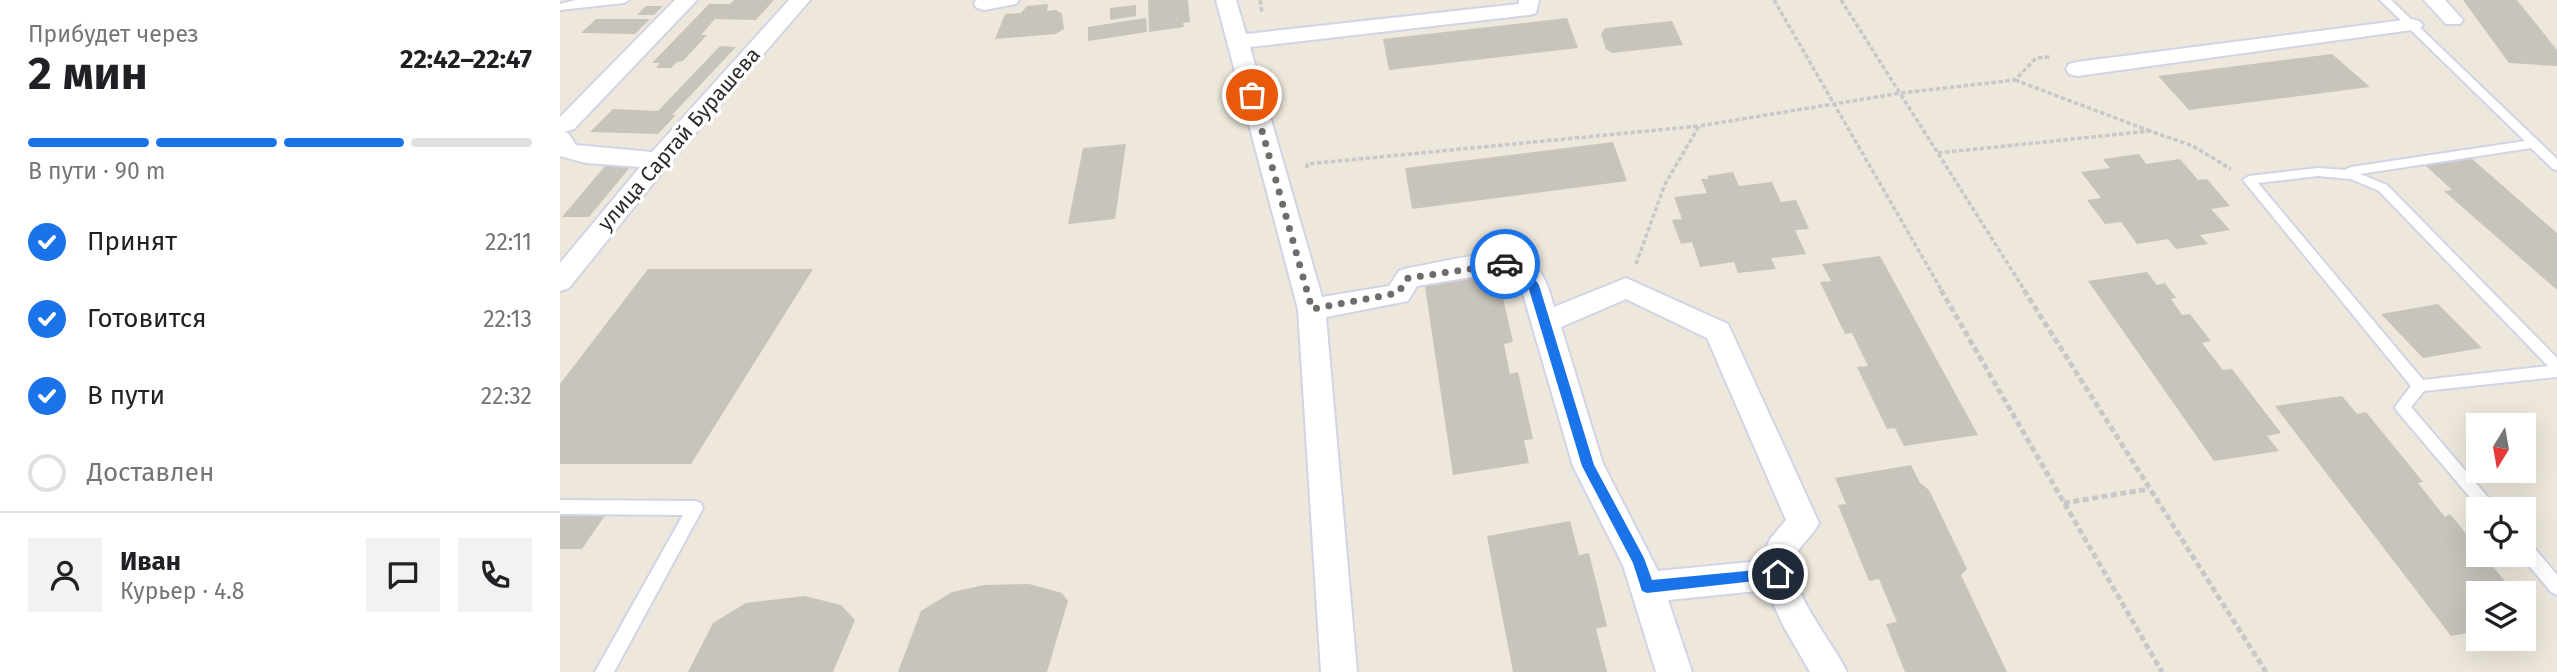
<!DOCTYPE html>
<html lang="ru">
<head>
<meta charset="utf-8">
<style>
	:root { --surface:#fff; --page:#f2f2f2; --text:#202124; --muted:#757577; --line:#e0e0e0; --accent:#1a73e8 }
	body { margin:0; font-family:"Fira Sans",sans-serif; background:var(--page); color:var(--text); height:100vh; display:flex; flex-direction:column; font-size:26px; white-space:nowrap }
	* { box-sizing:border-box; margin:0 }
	p { font-size:23px; color:var(--muted) }
	.icon { flex:none; width:38px; height:38px; fill:none; stroke:currentColor; stroke-width:2; stroke-linecap:round; stroke-linejoin:round }
	.map { position:relative; flex:1; overflow:hidden }
	.sheet { display:flex; flex-direction:column; background:var(--surface); width:560px }
	.sheet>* { flex:none }
	.needle { width:46px; rotate:191deg }
	.controls { position:absolute; left:1906px; top:413px; display:grid; gap:14px }
	.controls a { display:grid; place-items:center; width:70px; height:70px; border-radius:0px; background:var(--surface); box-shadow:0 7px 28px #0002; font-size:35px }
	.pin { position:absolute; display:grid; place-items:center; width:60px; height:60px; color:#fff; margin:-30px; border:4px solid #fff; border-radius:50%; box-shadow:0 2px 7px #0007 }
	.courier { position:absolute; display:grid; place-items:center; width:70px; height:70px; margin:-35px; border:5px solid #1a73e8; border-radius:50%; background:#fff; color:#222; box-shadow:0 2px 9px #0007 }
	.headline em { font-style:normal; font-weight:700 }
	.headline div { display:flex; flex-direction:column-reverse }
	.headline { display:flex; align-items:center; justify-content:space-between; height:119px; padding:0 28px }
	h1 { font-size:46px; font-weight:700; line-height:52px }
	.bar { display:grid; grid-template-columns:repeat(4,1fr); gap:10px 7px; align-content:center; height:84px; padding:0 28px }
	.bar i { height:9px; border-radius:5px; background:var(--line) }
	.bar .on { background:var(--accent) }
	.bar p { grid-column:span 4 }
	.line { display:flex; align-items:center; gap:18px; padding:0 28px; border-top:2px solid var(--line) }
	.line div { flex:1 }
	.round { display:grid; place-items:center; flex:none; width:74px; height:74px; border-radius:0px; background:var(--page) }
	ol { padding:0 28px; list-style:none }
	li { display:flex; align-items:center; gap:21px; height:77px }
	li p { margin-inline-start:auto }
	li .icon { padding:7px; border-radius:50%; background:var(--accent); color:#fff; stroke-width:4 }
	li:last-child { color:var(--muted) }
	li i { width:38px; height:38px; border:4px solid var(--line); border-radius:50% }
	main { display:flex; flex:1; min-height:0 }
	.map>svg:first-child { display:block }
</style>
</head>
<body>
<main>
<section class="sheet">
<div class="headline"><div><h1>2 мин</h1><p>Прибудет через</p></div><em>22:42–22:47</em></div>
<div class="bar"><i class="on"></i><i class="on"></i><i class="on"></i><i></i><p>В пути · 90 m</p></div>
<ol>
<li><svg class="icon" aria-label="check" viewBox="0 0 24 24"><path d="M5 12l5 5 9-10"/></svg>Принят<p>22:11</p></li>
<li><svg class="icon" aria-label="check" viewBox="0 0 24 24"><path d="M5 12l5 5 9-10"/></svg>Готовится<p>22:13</p></li>
<li><svg class="icon" aria-label="check" viewBox="0 0 24 24"><path d="M5 12l5 5 9-10"/></svg>В пути<p>22:32</p></li>
<li><i></i>Доставлен</li>
</ol>
<div class="line" style="height:126px"><a class="round"><svg class="icon" aria-label="person" viewBox="0 0 24 24"><circle cx="12" cy="8" r="4"/><path d="M4 21q1-7 8-7t8 7"/></svg></a><div><b>Иван</b><p>Курьер · 4.8</p></div><a class="round"><svg class="icon" aria-label="chat" viewBox="0 0 24 24"><path d="M4 5h16v11H9l-5 4z"/></svg></a><a class="round"><svg class="icon" aria-label="phone" viewBox="0 0 24 24"><path d="M5 4h4l2 5-3 2q2 4 5 5l2-3 5 2v4C11 20 4 13 5 4z"/></svg></a></div>
</section>
<div class="map">
<svg width="1997" height="672" viewBox="0 0 1997 672">
	<rect width="100%" height="100%" fill="#ede7dc"/>
	<g fill="#c8c4bc">
		<path d="M174 0H214L196 20 155 19 141 35H147L123 61 117 62 111 68H96L100 63H92L149 4H170Z"/>
		<path d="M588 0H628L630 22 623 23 624 27 589 32Z"/>
		<path d="M1903 0H1957L1997 50V66L1949 63Z"/>
		<path d="M488 4 487 11 496 10 502 14 504 29 496 34 435 39 445 14 461 13 467 6Z"/>
		<path d="M576 5V16L550 20V8Z"/>
		<path d="M86 6H103L94 15H77Z"/>
		<path d="M586 18 587 32 528 41V27Z"/>
		<path d="M1007 18 1018 48 829 70 823 39Z"/>
		<path d="M36 19H90L75 34 21 33Z"/>
		<path d="M1112 21 1123 45 1052 53 1046 49 1041 34 1045 28Z"/>
		<path d="M160 46 176 47 112 115H116L98 134 30 132 53 109 98 111Z"/>
		<path d="M1772 54 1810 87 1629 110 1598 76Z"/>
		<path d="M1053 142 1067 181 852 209 845 168Z"/>
		<path d="M566 144 555 219 508 224 523 148Z"/>
		<path d="M1579 154 1586 164 1620 159 1638 180 1647 179 1670 206 1651 209 1670 230 1640 235 1648 244 1616 249 1608 239 1577 244 1561 222 1545 224 1527 200 1541 198 1521 172 1550 168 1543 159Z"/>
		<path d="M1911 158 1997 233V290L1884 191 1892 190 1865 165Z"/>
		<path d="M45 166H71L29 217H2Z"/>
		<path d="M1173 172 1179 186 1212 182 1221 202 1236 200 1249 229 1235 230 1246 254 1211 258 1216 269 1178 273 1174 262 1140 267 1132 242 1121 244 1112 220 1122 219 1114 197 1147 193 1141 179H1149L1147 176Z"/>
		<path d="M1320 256 1418 435 1344 446 1335 428 1327 429 1297 367 1308 366 1292 333 1285 334 1260 282 1271 281 1262 264Z"/>
		<path d="M88 269H253L131 464H0V384Z"/>
		<path d="M929 271 933 286 940 285 953 342 944 344 950 374 958 372 973 439 964 440 969 463 893 475 864 280Z"/>
		<path d="M1587 272 1597 285 1605 283 1616 298 1611 299 1622 315 1630 314 1651 341 1642 343 1663 370 1672 369 1721 433 1707 436 1719 451 1654 461 1528 281Z"/>
		<path d="M1878 304 1922 348 1863 358 1821 314Z"/>
		<path d="M1782 396 1797 414 1806 412 1863 482 1858 483 1885 517 1890 514 1918 548V555H1923L1955 593H1918V631L1891 636 1715 406Z"/>
		<path d="M1351 465 1360 483 1369 490 1407 569 1401 575 1447 672H1345L1326 624 1337 622 1319 579 1309 581 1278 505 1286 504 1275 478Z"/>
		<path d="M0 513 46 514 22 549H0Z"/>
		<path d="M1010 521 1019 555 1029 553 1047 626 1036 629 1047 672H953L927 536Z"/>
		<path d="M469 584 502 593 508 601 487 672H338L361 611 392 592 424 585Z"/>
		<path d="M245 596 281 605 295 620 273 672H128L153 623 186 603Z"/>
	</g>
	<g fill="none" stroke-linecap="round" stroke-linejoin="round">
		<g stroke="#d1d4e4" stroke-width="4">
			<g id="lane">
				<path d="M16 0H69L64 3 0 10V4Z"/>
				<path d="M1820 0H1831L1997 159V170L1993 169 1971 148 1800 174 1827 185 1997 358V377L1864 391 1851 407 1938 509H1920L1837 411 1835 407 1851 386 1683 180 1689 176 1758 168 1785 170 1791 167 1965 141ZM1758 176 1791 179 1819 191 1988 366 1863 380 1698 183Z"/>
				<path d="M0 500 135 501 141 503 143 508 54 672H35L123 515 0 514Z"/>
				<path d="M1964 541 1970 543 1997 575V595L1991 592 1960 555H1964Z"/>
			</g>
		</g>
		<g stroke="#d1d4e4" stroke-width="4">
			<g id="street">
				<path d="M115 0H137L14 129 4 132 8 133 16 145 92 152 229 0H250L107 166 9 288 0 291V263L80 167 26 163 0 156V117Z"/>
				<path d="M416 0H459L456 4 424 10 417 8 414 4Z"/>
				<path d="M656 0H676L686 34 959 4V0H979L976 13 969 15 690 47 762 297 829 286 839 271 848 268C883 263 942 243 972 264 985 273 990 293 994 307L1066 278 1168 324 1259 523C1253 536 1238 546 1234 559 1226 588 1275 645 1287 672H1250L1223 625 1207 590 1108 600 1132 672H1096L1063 565 1013 466 961 287 955 278 941 272 857 286 848 301 766 317 797 672H761L738 309ZM1066 299 1147 338 1226 520 1210 539 1201 561 1098 571 1043 464 1001 327Z"/>
				<path d="M1864 0H1885L1903 20 1900 24H1886Z"/>
				<path d="M1852 19 1859 21 1863 25 1859 29 1517 76 1509 74 1506 69 1509 64 1517 62Z"/>
			</g>
		</g>
		<g stroke="#c8c8c8" stroke-width="3.5" stroke-dasharray="4.5 2.5" stroke-linecap="butt">
			<path d="M700 0 702 13"/>
			<path d="M1214 0 1382 291"/>
			<path d="M1281 0 1465 291"/>
			<path d="M1455 80 1590 131"/>
			<path d="M1378 153 1590 131 1633 146 1671 169"/>
			<path d="M747 168V164L1139 126"/>
			<path d="M1076 264 1105 184 1139 126 1341 93 1455 80 1476 58 1490 57"/>
		</g>
		<g stroke="#c8c8c8" stroke-width="5" stroke-dasharray="6 3.5" stroke-linecap="butt">
			<path d="M1381 290 1602 672"/>
			<path d="M1464 290 1706 672"/>
			<path d="M1504 503 1589 489"/>
		</g>
		<use href="#lane" fill="#fff" fill-rule="evenodd"/>
		<use href="#street" fill="#fff" fill-rule="evenodd"/>
	</g>
	<path fill="#1a73e8" d="M945 260 968 269 979 285 1034 465 1084 558 1092 580 1218 568 1223 569V578L1087 593 1082 591 1073 563 1022 466 968 286 960 274 942 266V261Z"/>
	<g fill="none" stroke-linecap="round" stroke-linejoin="round">
		<path stroke="#6f6d69" stroke-width="7" stroke-dasharray="0 12.6" d="M692 95 752 309 838 293 848 278 945 264"/>
	</g>
	<g text-anchor="middle" stroke-width="7" stroke-linejoin="round" paint-order="stroke">
		<g font-size="21" fill="#2b2b2b" stroke="#fff">
			<text transform="translate(119 139) rotate(-49)" y="7">улица Сартай Бурашева</text>
		</g>
	</g>
</svg>
<div class="controls">
<a><svg class="needle" viewBox="-14 -14 28 28"><path d="M0-13l5 13h-10z" fill="#e53935"/><path d="M0 13l5-13h-10z" fill="#757577"/></svg></a>
<a><svg class="icon" aria-label="locate" viewBox="0 0 24 24"><circle cx="12" cy="12" r="6"/><path d="M12 2v4M12 18v4M2 12h4M18 12h4"/></svg></a>
<a><svg class="icon" aria-label="layers" viewBox="0 0 24 24"><path d="M12 4l9 5-9 5-9-5zM3 14l9 5 9-5"/></svg></a>
</div>
<div class="pin" style="left:692px;top:95px;background:#ea580c"><svg class="icon" aria-label="bag" viewBox="0 0 24 24"><path d="M5 8h14l-1 12H6zM9 8a3 3 0 0 1 6 0"/></svg></div>
<div class="pin" style="left:1218px;top:574px;background:#1f2937"><svg class="icon" aria-label="home" viewBox="0 0 24 24"><path d="M3 11l9-7 9 7M6 9v11h12V9"/></svg></div>
<div class="courier" style="left:945px;top:264px"><svg class="icon" aria-label="car" viewBox="0 0 24 24"><path d="M5 17H2v-5l4-1 3-4h7l3 4 3 1v5h-3M9 17h6M6 11h13"/><circle cx="7" cy="17" r="2"/><circle cx="17" cy="17" r="2"/></svg></div>
</div>
</main>
</body>
</html>
